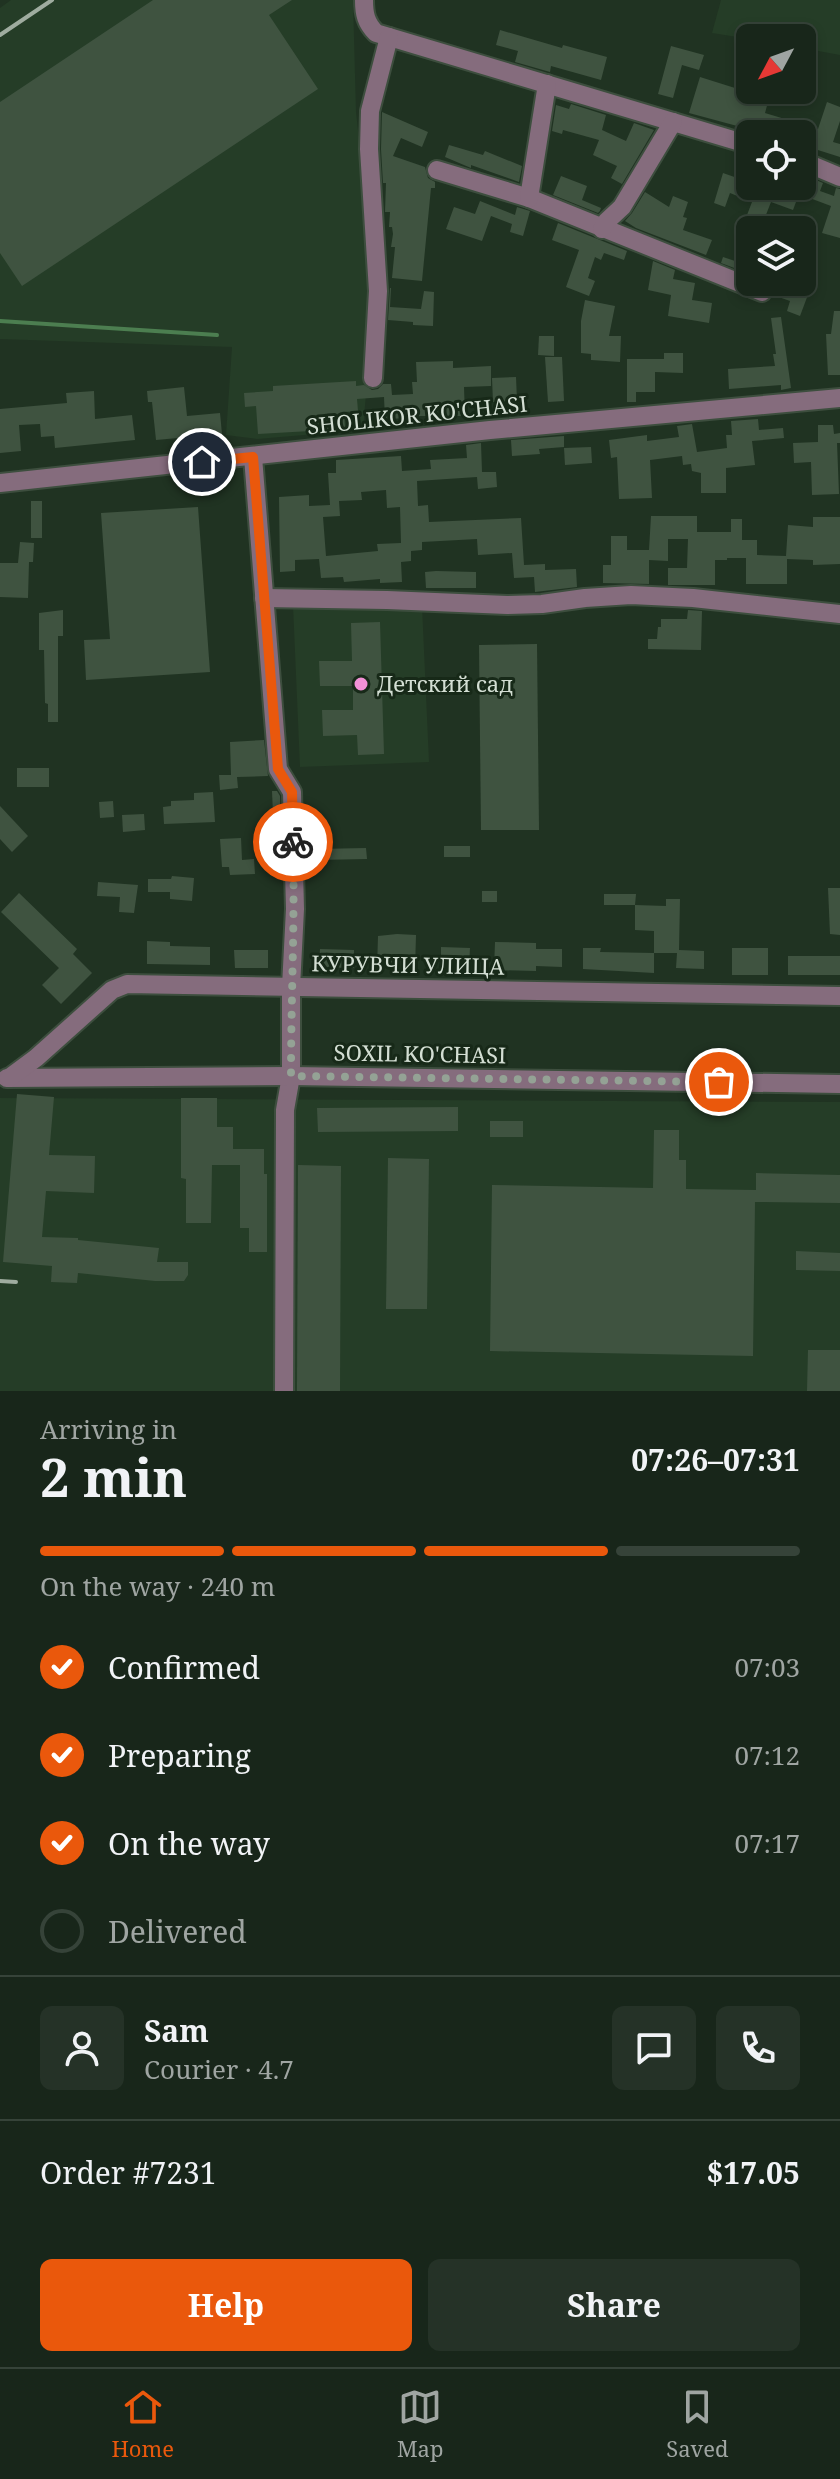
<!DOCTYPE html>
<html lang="en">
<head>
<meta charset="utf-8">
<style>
	:root { --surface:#18261a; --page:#253227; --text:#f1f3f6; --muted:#9fa5a2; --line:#364339; --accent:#ea580c }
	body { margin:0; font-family:"Noto Serif",serif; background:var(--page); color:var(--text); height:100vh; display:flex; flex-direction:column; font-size:30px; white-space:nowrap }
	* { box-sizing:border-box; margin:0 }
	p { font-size:26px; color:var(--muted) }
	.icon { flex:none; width:44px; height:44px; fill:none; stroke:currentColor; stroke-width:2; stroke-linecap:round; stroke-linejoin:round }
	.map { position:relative; height:1391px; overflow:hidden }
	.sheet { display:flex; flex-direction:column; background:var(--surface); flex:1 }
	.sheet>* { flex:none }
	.needle { width:52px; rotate:229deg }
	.controls { position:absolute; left:736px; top:24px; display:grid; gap:16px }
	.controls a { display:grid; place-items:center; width:80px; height:80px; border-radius:12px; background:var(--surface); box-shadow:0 4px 12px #0003,0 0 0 2px var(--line); font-size:40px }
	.pin { position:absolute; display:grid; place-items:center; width:68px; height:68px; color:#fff; margin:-34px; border:4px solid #fff; border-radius:50%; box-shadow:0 2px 8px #0007 }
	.courier { position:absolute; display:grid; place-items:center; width:80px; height:80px; margin:-40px; border:6px solid #ea580c; border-radius:50%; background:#fff; color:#222; box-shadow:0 2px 10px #0007 }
	.head em { font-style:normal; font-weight:700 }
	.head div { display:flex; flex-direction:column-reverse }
	.head { display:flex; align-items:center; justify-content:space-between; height:136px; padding:0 40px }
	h1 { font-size:52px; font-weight:700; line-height:60px }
	.bar { display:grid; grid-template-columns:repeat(4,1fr); gap:12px 8px; align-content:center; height:96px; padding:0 40px }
	.bar i { height:10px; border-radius:6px; background:var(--line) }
	.bar .active { background:var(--accent) }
	.bar p { grid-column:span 4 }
	.line { display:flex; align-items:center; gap:20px; padding:0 40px; border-top:2px solid var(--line) }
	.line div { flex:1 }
	.round { display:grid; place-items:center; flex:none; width:84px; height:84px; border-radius:12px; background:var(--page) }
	ol { padding:0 40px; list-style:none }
	li { display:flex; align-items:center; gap:24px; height:88px }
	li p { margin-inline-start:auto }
	li .icon { padding:8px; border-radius:50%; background:var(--accent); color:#fff; stroke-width:4 }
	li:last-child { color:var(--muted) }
	li i { width:44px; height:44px; border:4px solid var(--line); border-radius:50% }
	.button { display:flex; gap:16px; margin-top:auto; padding:16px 40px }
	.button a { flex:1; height:92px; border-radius:12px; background:var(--accent); color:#fff; font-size:32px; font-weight:700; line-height:92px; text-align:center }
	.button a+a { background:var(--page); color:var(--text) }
	.menu { display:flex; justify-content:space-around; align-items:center; height:112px; border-top:2px solid var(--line); background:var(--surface); font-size:22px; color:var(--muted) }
	.menu a { display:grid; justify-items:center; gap:4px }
	.menu .active { color:var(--accent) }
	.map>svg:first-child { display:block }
</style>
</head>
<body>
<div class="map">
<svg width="840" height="1391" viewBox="0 0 840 1391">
	<rect width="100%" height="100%" fill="#203322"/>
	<g fill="#253d27">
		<path d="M11 0H353L356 112 375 285 363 430 257 439 226 435 232 347 0 339V8Z"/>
		<path d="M721 0H840V55L802 48V38L750 39 712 33Z"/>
		<path d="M293 605 422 606 429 762 300 767Z"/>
		<path d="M0 1098 840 1102V1391H0Z"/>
	</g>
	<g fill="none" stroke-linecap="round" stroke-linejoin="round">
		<path stroke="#4c7e50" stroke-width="4" d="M0 321 217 335"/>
	</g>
	<g fill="#3f5340" fill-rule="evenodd">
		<path d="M153 0H292L269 15 318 89 22 286 0 253V102Z"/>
		<path d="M500 30 562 48 563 45 607 57 601 80 551 66 550 72 515 62 518 51 496 45Z"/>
		<path d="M671 46 704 55 699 70 682 65 673 98 658 94Z"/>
		<path d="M700 77 735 88 734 91 768 102 765 113 818 129 827 102 840 107V121L833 142 840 144V157L802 145V134H767L689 113Z"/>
		<path d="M571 104 606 115 602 130 626 141 634 123 654 130 622 184 611 178 617 166 593 155 599 140 563 130 562 134 552 131 556 105 569 109Z"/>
		<path d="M382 112 428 132 422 147 401 138 393 156 425 167 428 178 435 182V188H431L422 281 392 278 395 247H391L393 234 392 227H389L390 212H385L386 183H383L381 149Z"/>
		<path d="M449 145 483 155 485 151 522 166 519 182 471 165V168L445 157Z"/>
		<path d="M749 163 750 186H802V174L823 183 820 191 834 196 836 188 840 189V238L822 233 831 206 799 194 793 210 771 202 760 230 742 228 752 202 730 193 725 207 714 203 723 173 743 180Z"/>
		<path d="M561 176 587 186 582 200 601 208 600 211 598 213 553 195Z"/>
		<path d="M645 192 669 207 673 196 688 202 683 217 687 218 683 230 712 240 706 255 636 228 625 221 632 213Z"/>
		<path d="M480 201 515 215 517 207 530 211 523 236 510 232 512 224 491 216 482 241 446 229 454 207 475 214Z"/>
		<path d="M558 223 627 251 624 260 604 253 601 260 595 257 588 278 595 281 589 296 566 287 579 250 552 240Z"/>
		<path d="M723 257 750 266V274L721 263Z"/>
		<path d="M653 261 675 270 673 279 695 283 692 300 712 303 709 323 668 316 671 295 648 290Z"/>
		<path d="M768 282H781L809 292 800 316 787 311 790 301 773 295 774 290Z"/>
		<path d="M390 288H391L390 307 421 309 424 291 434 292 433 326 413 325V322L388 320Z"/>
		<path d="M585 300 615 306 609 336H621L620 362 591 360V354L581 353V321Z"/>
		<path d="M834 311H840V375H828L826 334H831Z"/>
		<path d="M781 317 791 388 781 390V385L729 389 728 369 775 366 773 354H776L771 318Z"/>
		<path d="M539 336H554V356L538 355Z"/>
		<path d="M664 353H683V373L655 372V392H636V402H627V359H664Z"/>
		<path d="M545 357H562L564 401 548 402Z"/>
		<path d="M453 361V368L491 366V386L464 387 465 416H411V418L385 419 384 397 357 399 358 411 344 412 345 429 258 434 256 406 245 407 244 393 273 391V386L356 381V386L364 385 372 390 378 389 383 384H391L392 395 413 394 412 382H417L416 362Z"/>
		<path d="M516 377 517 401 493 402 492 378Z"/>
		<path d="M184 387 187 416 220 413 222 434 156 440 152 402H148L147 391Z"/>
		<path d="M94 391 95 419 132 415 135 440 55 448 54 436 41 437 40 424 19 425 21 451 0 453V409L67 403 66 393Z"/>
		<path d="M758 419 759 430 783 428 784 438 752 441 755 465 726 468V493H701V473L692 471 691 464 683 465 682 456 650 460 652 498 619 499 617 457 611 458 609 440 647 435V441L679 437 677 426 692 424 697 452 727 448 726 435H732L731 421Z"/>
		<path d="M818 425H833L834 434 840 433V443H837L839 494 812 495 811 462 794 463 793 443 818 442Z"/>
		<path d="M564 436V447L539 449 540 454 512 456 511 440Z"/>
		<path d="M481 443 482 472H496L497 487 478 489 477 477 417 481 418 506 428 505 429 522 521 518 524 565 545 564V570L576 569 577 587 535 592 534 577 514 578 512 553 478 555 477 539 422 542V550L411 551V561L401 562 402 582 380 583V579L344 582 343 577 321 578 319 559 295 560V571L280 572 279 497 309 495V506L330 505 328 473H336V460L401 456 402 471 431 469 430 460 467 458 466 445ZM386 490 387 508 400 507 401 543 377 544 378 551 326 556 323 517 340 516 339 501 362 500 361 492Z"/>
		<path d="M591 447 592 463 565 465 564 448Z"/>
		<rect x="31" y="501" width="11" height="37"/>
		<path d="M198 507 210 672 86 680 84 640 110 639 101 513Z"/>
		<path d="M651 516H697V532H731V519H742V540H757V555L786 556 788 525 813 527V517H840V564L813 565V560L787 559V584H746V558H727V560H715V585H668V568H687L688 539H668V561L649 560V584L603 583V565H611V536H627V550H649Z"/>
		<path d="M20 542 34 543 33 562H29L28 598 0 597V563H18Z"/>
		<path d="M436 571 476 572V588H426L425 572Z"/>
		<path d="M63 610V636H58V722H48V704L45 703 44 650H39V613Z"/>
		<path d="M688 610 702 611 701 650 648 649V639H657L658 627H661V619H687Z"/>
		<path d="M380 622 384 754 358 755 357 735 323 736 322 710H353V686H320L319 661H352L351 623Z"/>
		<path d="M537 644 539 830H481L479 645Z"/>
		<path d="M264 740 268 776 237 777 238 788 220 790 219 775H231L230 742Z"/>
		<rect x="17" y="768" width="32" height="19"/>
		<path d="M272 791H277L280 796 281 836 274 837Z"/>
		<path d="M213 792 215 822 164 824 163 807 171 806V801L194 800V793Z"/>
		<path d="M113 801 114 817 100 818 99 802Z"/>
		<path d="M0 806 28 836 12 852 0 839Z"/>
		<path d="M144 814 145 830 123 832 122 815Z"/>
		<path d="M241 838 242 860 254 859 255 874 230 875 229 867H222L220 839Z"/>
		<rect x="444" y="846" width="26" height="11"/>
		<path d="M366 848 367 859 317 860V849Z"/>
		<path d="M172 876 194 878 192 901 170 899V892H148V879H171Z"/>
		<path d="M98 882 138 885 134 913 119 912 120 897 97 896Z"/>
		<path d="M828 888H840V935L830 934Z"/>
		<rect x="482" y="891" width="15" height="11"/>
		<path d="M19 893 77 949 73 954 92 973 61 1004 42 985 59 968 1 912Z"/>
		<path d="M604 894H636L635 905H604Z"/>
		<path d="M666 899H680L679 950 704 951V969L676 968 677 953H654V931L635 930V905L666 906Z"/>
		<path d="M397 934 416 935 415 969 377 968 378 936Z"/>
		<path d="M147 941 170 942V946L210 947V965L147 964Z"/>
		<path d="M495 942 536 943V949H562V967L536 966V971L494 970Z"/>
		<path d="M441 947 470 948 469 966 441 965Z"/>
		<path d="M583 948H601L600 952 654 953V973L583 969Z"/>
		<rect x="732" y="948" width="36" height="27"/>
		<path d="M320 949 354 950V968L319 967Z"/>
		<path d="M234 950H268V968H235Z"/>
		<rect x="788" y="956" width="52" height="19"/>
		<path d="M17 1094 54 1097 49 1155 95 1156 94 1193 46 1191 42 1237 78 1238V1240L159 1248 157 1262H188V1275L184 1281H155L78 1273 77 1283 51 1282 52 1266 3 1262Z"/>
		<path d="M181 1098H217V1127H233V1149H264V1174H267V1252H249V1228H240V1165H212L211 1223H186V1179L181 1178Z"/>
		<path d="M458 1107V1131L318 1132 317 1108Z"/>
		<rect x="490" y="1121" width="33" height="16"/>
		<path d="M654 1130H679V1160H686V1189L756 1190V1173L840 1175V1203L755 1202 753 1356 490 1351 492 1185 653 1188Z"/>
		<path d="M388 1158 429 1159 427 1309H386Z"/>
		<path d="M298 1165 341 1166 340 1391H297Z"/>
		<path d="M796 1251 840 1253V1271L796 1270Z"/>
		<path d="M808 1350H840V1391H807Z"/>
	</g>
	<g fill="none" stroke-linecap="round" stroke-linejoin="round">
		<g stroke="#3d4e3e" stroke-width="22">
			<g id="minor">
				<path d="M364 0C364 14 366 23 376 33L750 145"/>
				<path d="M802 161 840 177"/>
				<path d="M437 170 529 198 762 292"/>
				<path d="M529 198 547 84"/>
				<path d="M602 229 607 221 622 207 673 122"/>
				<path d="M373 378 378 291 369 149 370 111 389 37"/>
				<path d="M253 457 278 769 292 792 295 909 291 987V1076L285 1110 284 1391"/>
				<path d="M0 483 490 430 840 398"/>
				<path d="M264 598 387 600 507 605 542 604 585 598 631 595 693 598 840 614"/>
				<path d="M7 1078 291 1076 840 1084"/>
				<path d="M9 1078 36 1058 112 990 127 984 840 996"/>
			</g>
		</g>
		<use href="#minor" stroke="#856c7d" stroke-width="18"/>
		<g stroke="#9fac9f" stroke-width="4">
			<path d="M0 35 52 0"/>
			<path d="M0 1281 16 1282"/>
		</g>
	</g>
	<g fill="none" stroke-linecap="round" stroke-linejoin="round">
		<path stroke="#94a295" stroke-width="8" stroke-dasharray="0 14.4" d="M293 842C295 920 291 998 291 1076L719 1082"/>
		<path stroke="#ea580c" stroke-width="10" d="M202 462 253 457 278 769 292 792 293 842"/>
	</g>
	<circle fill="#f291d6" stroke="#172918" stroke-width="3" cx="361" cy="684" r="8"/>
	<g text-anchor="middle" stroke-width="6" stroke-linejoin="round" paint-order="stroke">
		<g font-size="22" fill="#d3ded3" stroke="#172918">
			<text transform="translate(417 415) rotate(-6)" y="8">SHOLIKOR KO'CHASI</text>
			<text transform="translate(408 965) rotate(1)" y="8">КУРУВЧИ УЛИЦА</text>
			<text transform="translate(420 1054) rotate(1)" y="8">SOXIL KO'CHASI</text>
		</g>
		<g font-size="22" fill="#d3ded3" stroke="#172918" text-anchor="start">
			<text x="377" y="692">Детский сад</text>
		</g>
	</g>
</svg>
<div class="controls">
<a><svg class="needle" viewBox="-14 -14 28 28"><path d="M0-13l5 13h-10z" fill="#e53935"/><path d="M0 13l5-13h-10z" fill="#9fa5a2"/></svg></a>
<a><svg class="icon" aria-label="locate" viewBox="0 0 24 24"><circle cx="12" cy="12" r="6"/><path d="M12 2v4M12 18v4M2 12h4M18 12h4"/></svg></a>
<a><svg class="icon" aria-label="layers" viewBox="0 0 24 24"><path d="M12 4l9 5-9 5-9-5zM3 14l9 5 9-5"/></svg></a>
</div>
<div class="pin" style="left:719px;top:1082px;background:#ea580c"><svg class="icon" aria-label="bag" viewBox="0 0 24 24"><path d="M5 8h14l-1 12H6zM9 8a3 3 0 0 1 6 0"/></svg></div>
<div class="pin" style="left:202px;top:462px;background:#1f2937"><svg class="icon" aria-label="home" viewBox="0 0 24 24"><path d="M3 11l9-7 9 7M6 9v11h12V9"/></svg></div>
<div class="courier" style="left:293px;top:842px"><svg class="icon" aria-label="bike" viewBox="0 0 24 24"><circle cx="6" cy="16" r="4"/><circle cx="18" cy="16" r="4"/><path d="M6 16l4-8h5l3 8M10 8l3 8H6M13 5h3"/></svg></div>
</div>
<section class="sheet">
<div class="head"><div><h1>2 min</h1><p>Arriving in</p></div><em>07:26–07:31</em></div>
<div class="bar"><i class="active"></i><i class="active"></i><i class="active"></i><i></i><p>On the way · 240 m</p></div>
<ol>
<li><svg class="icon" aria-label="check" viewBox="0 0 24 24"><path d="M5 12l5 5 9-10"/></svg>Confirmed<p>07:03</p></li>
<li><svg class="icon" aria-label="check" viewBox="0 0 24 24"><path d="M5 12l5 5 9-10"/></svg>Preparing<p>07:12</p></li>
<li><svg class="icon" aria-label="check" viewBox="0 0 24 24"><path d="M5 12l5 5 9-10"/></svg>On the way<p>07:17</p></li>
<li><i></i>Delivered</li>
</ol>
<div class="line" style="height:144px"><a class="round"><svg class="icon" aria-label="person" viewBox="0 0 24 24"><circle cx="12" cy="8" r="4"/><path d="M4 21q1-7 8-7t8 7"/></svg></a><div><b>Sam</b><p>Courier · 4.7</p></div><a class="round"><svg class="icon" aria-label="chat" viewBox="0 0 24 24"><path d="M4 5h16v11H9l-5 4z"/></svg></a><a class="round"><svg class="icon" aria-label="phone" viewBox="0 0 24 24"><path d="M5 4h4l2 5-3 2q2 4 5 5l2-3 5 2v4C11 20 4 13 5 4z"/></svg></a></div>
<div class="line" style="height:104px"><div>Order #7231</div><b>$17.05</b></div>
<div class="button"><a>Help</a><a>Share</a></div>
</section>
<nav class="menu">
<a class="active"><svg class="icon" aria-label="home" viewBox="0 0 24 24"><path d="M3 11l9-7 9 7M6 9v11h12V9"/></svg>Home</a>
<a><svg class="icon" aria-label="map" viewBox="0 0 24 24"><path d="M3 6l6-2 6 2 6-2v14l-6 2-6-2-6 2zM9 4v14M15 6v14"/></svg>Map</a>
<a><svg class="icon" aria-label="saved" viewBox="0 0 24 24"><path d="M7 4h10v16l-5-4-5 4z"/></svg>Saved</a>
</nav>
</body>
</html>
